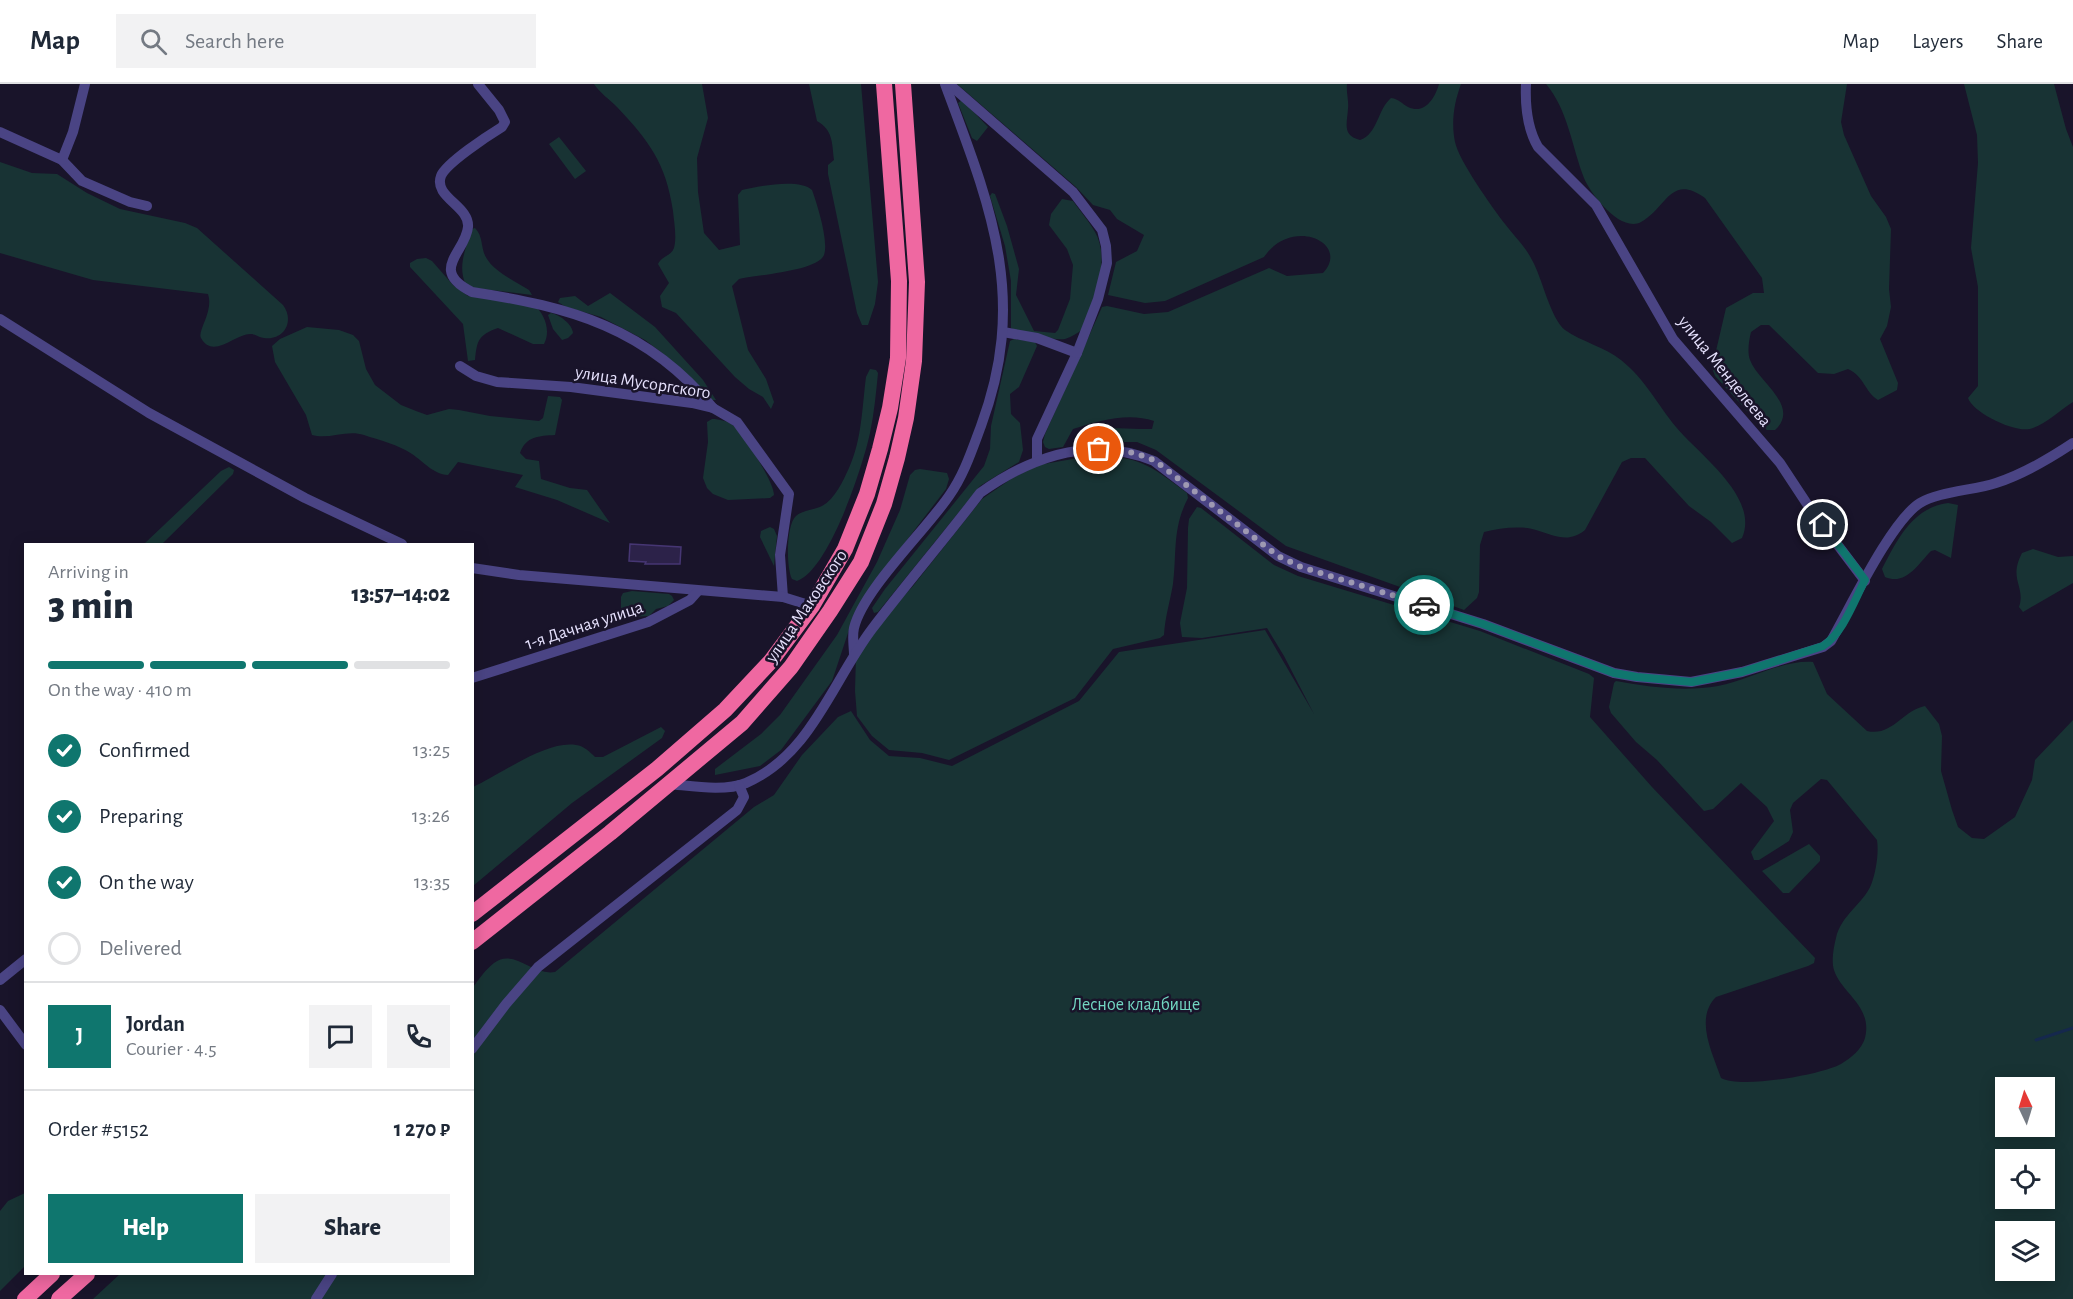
<!DOCTYPE html>
<html lang="en">
<head>
<meta charset="utf-8">
<style>
	:root { --surface:#fff; --page:#f2f2f3; --text:#1f2937; --muted:#747a83; --line:#e0e1e3; --accent:#0f766e }
	body { margin:0; font-family:"Alegreya Sans",sans-serif; background:var(--page); color:var(--text); height:100vh; display:flex; flex-direction:column; font-size:22px; white-space:nowrap }
	* { box-sizing:border-box; margin:0 }
	p { font-size:20px; color:var(--muted) }
	.icon { flex:none; width:33px; height:33px; fill:none; stroke:currentColor; stroke-width:2; stroke-linecap:round; stroke-linejoin:round }
	.map { position:relative; flex:1; overflow:hidden }
	.panel { position:absolute; left:24px; top:459px; width:450px; height:732px; display:flex; flex-direction:column; background:var(--surface); border-radius:0px; box-shadow:0 3px 15px #0003 }
	.panel>* { flex:none }
	.needle { width:39px; rotate:356deg }
	.fabs { position:absolute; left:1995px; top:993px; display:grid; gap:12px }
	.fabs a { display:grid; place-items:center; width:60px; height:60px; border-radius:0px; background:var(--surface); box-shadow:0 3px 15px #0003; font-size:30px }
	.pin { position:absolute; display:grid; place-items:center; width:51px; height:51px; color:#fff; margin:-26px; border:3px solid #fff; border-radius:50%; box-shadow:0 2px 6px #0007 }
	.courier { position:absolute; display:grid; place-items:center; width:60px; height:60px; margin:-30px; border:4px solid #0f766e; border-radius:50%; background:#fff; color:#222; box-shadow:0 2px 8px #0007 }
	.overview em { font-style:normal; font-weight:800 }
	.overview div { display:flex; flex-direction:column-reverse }
	.overview { display:flex; align-items:center; justify-content:space-between; height:102px; padding:0 24px }
	h1 { font-size:39px; font-weight:800; line-height:45px }
	.bar { display:grid; grid-template-columns:repeat(4,1fr); gap:9px 6px; align-content:center; height:72px; padding:0 24px }
	.bar i { height:8px; border-radius:4px; background:var(--line) }
	.bar .active { background:var(--accent) }
	.bar p { grid-column:span 4 }
	.line { display:flex; align-items:center; gap:15px; padding:0 24px; border-top:2px solid var(--line) }
	.line div { flex:1 }
	.round { display:grid; place-items:center; flex:none; width:63px; height:63px; border-radius:0px; background:var(--page) }
	ol { padding:0 24px; list-style:none }
	li { display:flex; align-items:center; gap:18px; height:66px }
	li p { margin-inline-start:auto }
	li .icon { padding:6px; border-radius:50%; background:var(--accent); color:#fff; stroke-width:4 }
	li:last-child { color:var(--muted) }
	li i { width:33px; height:33px; border:3px solid var(--line); border-radius:50% }
	.primary-button { display:flex; gap:12px; margin-top:auto; padding:12px 24px }
	.primary-button a { flex:1; height:69px; border-radius:0px; background:var(--accent); color:#fff; font-size:24px; font-weight:800; line-height:69px; text-align:center }
	.primary-button a+a { background:var(--page); color:var(--text) }
	header { display:flex; align-items:center; gap:36px; box-sizing:border-box; height:84px; padding:0 30px; background:var(--surface); border-bottom:2px solid var(--line) }
	header strong { font-size:28px }
	nav { display:flex; gap:33px; margin-inline-start:auto; font-size:21px }
	.search { width:420px; height:54px; background:var(--page); display:flex; align-items:center; gap:15px; box-sizing:border-box; padding:0 21px; border-radius:0px; color:var(--muted); font-size:22px }
	.map>svg:first-child { display:block }
</style>
</head>
<body>
<header>
<strong>Map</strong>
<div class="search"><svg class="icon" aria-label="search" viewBox="0 0 24 24"><circle cx="10" cy="10" r="6"/><path d="M15 15l6 6"/></svg>Search here</div>
<nav><a>Map</a><a>Layers</a><a>Share</a></nav>
</header>
<div class="map">
<svg width="2073" height="1215" viewBox="0 0 2073 1215">
	<rect width="100%" height="100%" fill="#19142a"/>
	<g fill="#183334" fill-rule="evenodd">
		<path d="M594 0H702L708 34 697 74 698 108 704 149 719 166 740 161 738 111 742 106C758 102 800 94 812 106 817 120 829 157 824 171 818 187 756 191 739 195L732 202 748 266 766 295 774 318 771 325 763 313 749 305 735 293 676 229 662 223 660 212 669 199 658 180C662 172 671 172 674 164 677 153 674 138 673 127 666 79 649 57 617 23 609 15 600 9 594 0Z"/>
		<path d="M809 0H861L878 198 875 220 868 241H862L857 229 828 90V81L834 76C832 59 833 46 817 37Z"/>
		<path d="M957 0H1347C1346 8 1349 17 1348 25 1347 40 1342 51 1360 56 1378 50 1377 26 1391 14 1399 15 1402 20 1408 23 1425 31 1435 14 1439 0H1461C1454 19 1451 38 1455 58 1459 77 1492 123 1505 140 1514 152 1525 162 1532 176 1542 193 1550 234 1565 246 1582 258 1605 263 1621 276 1645 295 1657 320 1676 343 1698 370 1760 413 1742 454L1732 459 1711 438 1689 422 1645 374H1631L1622 378 1585 446C1568 460 1554 451 1536 446 1521 441 1500 444 1484 448L1480 461 1479 508 1477 514 1464 526 1286 462 1156 366 1137 358H1075C1096 338 1127 346 1152 345L1154 337C1128 328 1098 337 1073 345L1063 363 1049 365 1045 363 1043 358 1045 350 1102 223 1107 222 1144 230 1168 228 1269 184 1287 192 1323 189C1351 159 1292 132 1264 173L1165 217 1145 219 1108 211 1116 178 1137 167 1144 151 1117 135 1110 126 1093 121 1076 103Z"/>
		<path d="M1546 0H1847L1841 38 1844 51 1871 112 1886 133 1891 145 1889 205 1891 223 1887 242 1880 255 1898 299 1897 306 1878 316C1864 307 1865 293 1848 285L1834 290 1818 289 1769 241H1761L1751 248C1749 256 1747 268 1750 276 1758 298 1801 322 1775 346H1767L1759 340 1715 292 1712 284 1726 224 1753 209H1764L1762 194 1705 114C1670 89 1667 124 1641 138 1621 149 1591 111 1584 94 1572 63 1568 26 1546 0Z"/>
		<path d="M1964 0H2054L2066 45 2073 63V318C2060 326 2047 339 2033 344 2018 351 1973 329 1968 314L1978 302V203L1971 164 1978 79 1977 51Z"/>
		<path d="M962 16 988 43 977 57 972 54 958 19Z"/>
		<path d="M559 53 586 87 575 95 549 60Z"/>
		<path d="M0 78 32 89 57 90 87 109 120 125 185 139 197 144 283 221C295 237 284 257 264 254 260 254 255 250 251 250 236 249 213 276 201 254 197 247 214 227 208 210L93 196 0 169Z"/>
		<path d="M992 109 995 110 1007 142 1019 185 1016 211 1034 247 1055 249 1058 246 1070 215 1073 181 1067 165 1049 141 1051 130 1062 115 1073 117C1080 127 1089 137 1095 148 1111 176 1094 218 1083 245 1078 249 1071 253 1065 255 1055 257 1021 249 1011 244V197L1005 162 990 112Z"/>
		<path d="M475 144C484 153 480 165 487 175 494 187 517 199 529 206L532 211 474 204 466 201C457 182 466 164 472 145Z"/>
		<path d="M426 174 432 177 453 201 468 212 534 221C545 230 551 247 544 260H533L498 244C478 251 477 257 475 276L468 277 463 240 410 183V179L417 175Z"/>
		<path d="M610 209 655 243 703 296 716 316H711L661 268 645 256 601 233 566 223 558 218 560 214 575 212 588 222Z"/>
		<path d="M551 229C560 231 572 240 573 249L568 254 562 256 553 245 548 231Z"/>
		<path d="M307 243 339 246 353 251 359 257 366 285 375 301 401 321 416 327 427 331 449 325 459 326 490 332 539 337 543 334 548 312 560 313 562 316 555 351C539 352 526 352 520 369L526 375 539 377 541 395 570 404 587 406 610 439 557 416 515 403 523 391 458 378 448 391C433 390 424 378 412 370 399 361 379 356 364 351 347 345 329 356 312 351L306 331 275 278 272 262 280 255Z"/>
		<path d="M1014 255 1035 258 1037 262 1019 303 1010 310 1011 330 1020 339 1023 366 1019 378 980 402 878 528 874 529 872 524 885 505 984 382 990 365 991 342 1010 257Z"/>
		<path d="M870 285 876 286 878 289C876 309 874 330 870 349 863 382 829 486 797 497L792 495C786 483 786 441 796 432 803 426 814 426 822 422 835 415 843 397 849 384 862 355 862 324 866 293Z"/>
		<path d="M712 335C719 335 728 337 734 342 744 352 774 397 774 411L770 414 728 416 713 410 707 404 703 394 708 358 707 338Z"/>
		<path d="M1090 372C1140 372 1148 380 1187 409L1188 414C1172 445 1177 468 1173 500 1170 518 1165 533 1164 551L1160 554 1113 565 1075 614 949 676 922 669 889 666 872 652 857 632 855 607 856 572 857 563 913 502 982 415 1011 395 1038 381Z"/>
		<path d="M229 383 234 386 233 390 162 460H144L221 387Z"/>
		<path d="M920 385 947 389 949 395 946 405 867 508 851 540 832 597 781 666 760 682 715 691V685L761 650 780 631 837 551 877 478 900 426 910 391 915 386Z"/>
		<path d="M1948 419 1958 421 1951 474 1935 466 1931 467C1918 480 1906 502 1885 493L1882 485C1897 456 1912 424 1948 419Z"/>
		<path d="M1197 423 1201 424 1274 481 1298 492 1480 547 1589 590 1594 594 1590 633 1652 703 1815 874 1814 879 1808 882 1716 913C1694 935 1713 970 1721 994 1740 1005 1821 991 1841 980 1851 974 1862 965 1865 954 1873 922 1841 909 1834 886 1831 877 1834 862 1836 854 1841 831 1863 820 1871 801 1876 788 1879 769 1877 756L1827 696 1821 695 1793 719 1790 726 1793 748 1789 757 1759 776H1754L1751 768 1774 737 1767 723 1741 699 1713 725 1704 727 1657 676 1636 658 1611 629 1609 623 1614 599 1616 597C1650 603 1684 608 1718 602 1750 596 1781 576 1813 578L1827 610 1867 647C1892 653 1903 626 1925 622L1939 640 1942 652 1941 687 1952 726 1958 743 1972 754 1984 755 2015 733 2032 696 2035 676 2073 636V1215H93L120 1190H472L473 903C479 895 486 885 494 879 514 864 532 892 555 888L754 723 774 711 802 671 838 633 851 627 870 656 889 672 920 674 952 682 1079 617 1119 568 1265 546 1314 630 1284 572 1267 544 1202 554 1182 553 1180 539 1187 504 1188 444 1189 435ZM2006 1004H2044V1042H2006ZM2006 1076H2044V1114H2006ZM2006 1148H2044V1186H2006Z"/>
		<path d="M770 443 774 445 777 452 774 482 760 453 761 447Z"/>
		<path d="M2033 465 2058 473 2073 472V499L2023 528 2019 523C2026 502 2008 496 2022 469Z"/>
		<path d="M632 507 669 510 672 512 674 516 668 522 656 525 649 532 631 533 627 528H621V513L623 509Z"/>
		<path d="M661 643 665 647 662 654 572 719 473 802V703C500 691 546 656 576 661 584 662 590 668 595 673H603Z"/>
		<path d="M1809 760 1820 772V777L1789 809H1783L1762 787Z"/>
		<path d="M25 1109V1182L0 1207V1127L8 1117Z"/>
	</g>
	<g fill="none" stroke-linecap="round" stroke-linejoin="round">
		<path stroke="#15284d" stroke-width="3" d="M2036 956 2073 944"/>
	</g>
	<path fill="#2c2249" stroke="#463673" stroke-width="1.5" d="M630 460 681 463 680 480H645L646 478 629 477Z"/>
	<g fill="none" stroke-linecap="round" stroke-linejoin="round">
		<g stroke="#4a4484" stroke-width="10">
			<path d="M478 0 499 26 505 38 502 43C489 51 446 79 441 92 433 113 470 122 468 143 466 168 428 186 472 208 571 223 647 244 713 324"/>
			<path d="M949 0 1073 108 1102 146 1106 162 1107 179 1098 215 1077 269 1037 355V376"/>
			<path d="M1526 0C1525 22 1527 44 1538 63L1596 121 1673 255 1780 379 1809 423 1865 497"/>
			<path d="M0 48 62 76 82 97 130 118 147 122"/>
			<path d="M62 76 73 48 85 0"/>
			<path d="M0 235 149 329 305 414 402 460"/>
			<path d="M1003 248 1037 254 1077 269"/>
			<path d="M460 282 476 292 497 298 571 303 692 319 713 324 737 338 789 410 780 471 783 513"/>
			<path d="M472 484 519 491 783 513 812 522"/>
			<path d="M854 571C854 563 852 552 854 544 863 506 925 447 949 412 964 391 972 366 981 342 1029 213 990 121 945 0"/>
			<path d="M472 594 648 538 690 516 698 507"/>
			<path d="M669 700C692 702 724 708 746 699 811 671 832 598 872 545 907 499 945 455 980 409 1032 372 1092 351 1154 377L1278 472 1301 483 1483 540 1614 589 1637 593 1691 598 1742 588 1823 563 1831 557C1850 524 1891 437 1920 419 1937 408 1975 406 1996 399 2024 390 2049 375 2073 359"/>
			<path d="M0 896 26 875"/>
			<path d="M0 926 26 961"/>
			<path d="M472 965 506 920 538 883 737 726 744 713 739 701"/>
			<path d="M316 1215 332 1190"/>
		</g>
		<g stroke="#ef68a1" stroke-width="16">
			<path d="M472 830 657 685 725 626 771 577 812 522 845 465 867 410 880 365 890 324 898 274 899 197 884 0"/>
			<path d="M472 858 610 749 742 639 791 583 830 527 861 478 884 420 897 374 906 334 914 277 917 198 903 0"/>
			<path d="M25 1215 52 1190"/>
			<path d="M59 1215 87 1190"/>
		</g>
	</g>
	<g fill="none" stroke-linecap="round" stroke-linejoin="round">
		<path stroke="#9e99b2" stroke-width="6" stroke-dasharray="0 10.8" d="M1099 365 1135 369 1154 376 1278 472 1301 483 1424 521"/>
		<path stroke="#0f766e" stroke-width="8" d="M1424 521 1483 540 1614 589 1637 593 1692 598 1742 588 1823 562C1843 549 1854 517 1865 496L1823 441"/>
	</g>
	<g text-anchor="middle" stroke-width="5" stroke-linejoin="round" paint-order="stroke">
		<g font-size="18" fill="#e5e0fc" stroke="#19142a">
			<text transform="translate(1725 287) rotate(51)" y="6">улица Менделеева</text>
			<text transform="translate(643 298) rotate(9)" y="6">улица Мусоргского</text>
			<text transform="translate(806 522) rotate(-56)" y="6">улица Маковского</text>
			<text transform="translate(584 541) rotate(-18)" y="6">1-я Дачная улица</text>
		</g>
		<g font-size="18" fill="#72d6c2" stroke="#19142a">
			<text x="1136" y="926">Лесное кладбище</text>
		</g>
	</g>
</svg>
<div class="fabs">
<a><svg class="needle" viewBox="-14 -14 28 28"><path d="M0-13l5 13h-10z" fill="#e53935"/><path d="M0 13l5-13h-10z" fill="#747a83"/></svg></a>
<a><svg class="icon" aria-label="locate" viewBox="0 0 24 24"><circle cx="12" cy="12" r="6"/><path d="M12 2v4M12 18v4M2 12h4M18 12h4"/></svg></a>
<a><svg class="icon" aria-label="layers" viewBox="0 0 24 24"><path d="M12 4l9 5-9 5-9-5zM3 14l9 5 9-5"/></svg></a>
</div>
<div class="pin" style="left:1099px;top:365px;background:#ea580c"><svg class="icon" aria-label="bag" viewBox="0 0 24 24"><path d="M5 8h14l-1 12H6zM9 8a3 3 0 0 1 6 0"/></svg></div>
<div class="pin" style="left:1823px;top:441px;background:#1f2937"><svg class="icon" aria-label="home" viewBox="0 0 24 24"><path d="M3 11l9-7 9 7M6 9v11h12V9"/></svg></div>
<div class="courier" style="left:1424px;top:521px"><svg class="icon" aria-label="car" viewBox="0 0 24 24"><path d="M5 17H2v-5l4-1 3-4h7l3 4 3 1v5h-3M9 17h6M6 11h13"/><circle cx="7" cy="17" r="2"/><circle cx="17" cy="17" r="2"/></svg></div>
<section class="panel">
<div class="overview"><div><h1>3 min</h1><p>Arriving in</p></div><em>13:57–14:02</em></div>
<div class="bar"><i class="active"></i><i class="active"></i><i class="active"></i><i></i><p>On the way · 410 m</p></div>
<ol>
<li><svg class="icon" aria-label="check" viewBox="0 0 24 24"><path d="M5 12l5 5 9-10"/></svg>Confirmed<p>13:25</p></li>
<li><svg class="icon" aria-label="check" viewBox="0 0 24 24"><path d="M5 12l5 5 9-10"/></svg>Preparing<p>13:26</p></li>
<li><svg class="icon" aria-label="check" viewBox="0 0 24 24"><path d="M5 12l5 5 9-10"/></svg>On the way<p>13:35</p></li>
<li><i></i>Delivered</li>
</ol>
<div class="line" style="height:108px"><b class="round" style="background:var(--accent);color:#fff">J</b><div><b>Jordan</b><p>Courier · 4.5</p></div><a class="round"><svg class="icon" aria-label="chat" viewBox="0 0 24 24"><path d="M4 5h16v11H9l-5 4z"/></svg></a><a class="round"><svg class="icon" aria-label="phone" viewBox="0 0 24 24"><path d="M5 4h4l2 5-3 2q2 4 5 5l2-3 5 2v4C11 20 4 13 5 4z"/></svg></a></div>
<div class="line" style="height:78px"><div>Order #5152</div><b>1 270 ₽</b></div>
<div class="primary-button"><a>Help</a><a>Share</a></div>
</section>
</div>
</body>
</html>
